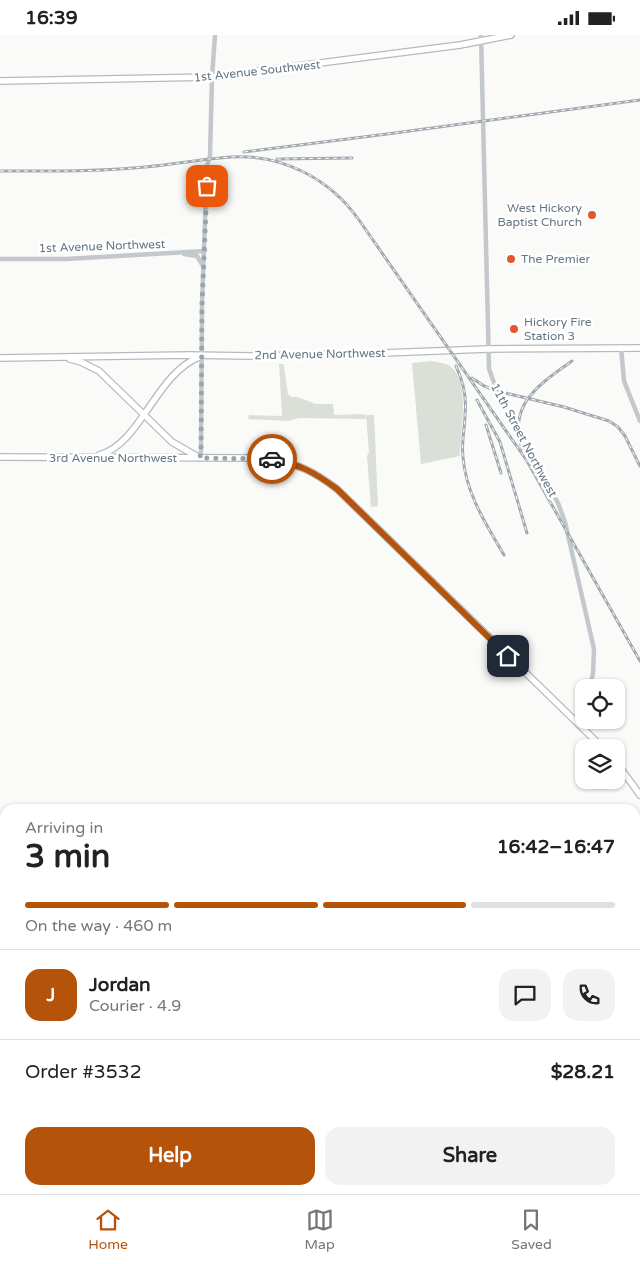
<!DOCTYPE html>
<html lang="en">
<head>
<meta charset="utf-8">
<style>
	:root { --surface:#fff; --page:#f2f2f2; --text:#222; --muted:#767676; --line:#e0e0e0; --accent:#b45309 }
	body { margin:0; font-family:"Varela Round",sans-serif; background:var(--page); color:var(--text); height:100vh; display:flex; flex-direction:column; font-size:19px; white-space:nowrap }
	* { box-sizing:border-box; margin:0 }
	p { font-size:16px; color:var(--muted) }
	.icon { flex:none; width:28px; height:28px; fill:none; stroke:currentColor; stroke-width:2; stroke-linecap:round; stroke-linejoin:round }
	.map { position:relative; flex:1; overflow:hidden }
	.side { position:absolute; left:0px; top:769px; width:640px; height:391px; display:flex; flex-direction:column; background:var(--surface); border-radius:15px 15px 0 0; box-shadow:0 1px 4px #0004 }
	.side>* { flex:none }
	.controls { position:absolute; left:575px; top:644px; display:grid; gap:10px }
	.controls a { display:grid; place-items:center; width:50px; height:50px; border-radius:10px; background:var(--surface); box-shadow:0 1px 4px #0004; font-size:25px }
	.pin { position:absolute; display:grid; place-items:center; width:42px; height:42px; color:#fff; margin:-21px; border-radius:10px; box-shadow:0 2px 8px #0006 }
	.courier { position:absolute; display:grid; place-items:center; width:50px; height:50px; margin:-25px; border:4px solid #b45309; border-radius:50%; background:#fff; color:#222; box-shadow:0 1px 6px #0007 }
	.summary em { font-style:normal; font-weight:700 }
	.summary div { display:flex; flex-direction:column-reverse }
	.summary { display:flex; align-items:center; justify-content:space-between; height:85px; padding:0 25px }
	h1 { font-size:32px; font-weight:700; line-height:38px }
	.bar { display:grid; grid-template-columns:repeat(4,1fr); gap:8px 5px; align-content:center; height:60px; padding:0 25px }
	.bar i { height:6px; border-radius:4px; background:var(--line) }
	.bar .selected { background:var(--accent) }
	.bar p { grid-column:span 4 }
	.line { display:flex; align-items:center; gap:12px; padding:0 25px; border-top:1px solid var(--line) }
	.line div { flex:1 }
	.round { display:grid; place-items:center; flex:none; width:52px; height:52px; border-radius:15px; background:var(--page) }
	.action { display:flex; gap:10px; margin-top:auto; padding:10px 25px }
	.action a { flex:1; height:58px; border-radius:15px; background:var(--accent); color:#fff; font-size:20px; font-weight:700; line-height:58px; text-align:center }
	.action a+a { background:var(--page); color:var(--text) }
	.status { display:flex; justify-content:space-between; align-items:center; height:35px; padding:0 25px; background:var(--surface); direction:ltr }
	.status svg { height:14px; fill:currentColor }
	.tab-bar { display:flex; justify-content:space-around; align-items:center; height:70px; border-top:1px solid var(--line); background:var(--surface); font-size:14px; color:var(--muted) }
	.tab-bar a { display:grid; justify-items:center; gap:2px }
	.tab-bar .selected { color:var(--accent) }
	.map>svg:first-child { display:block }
</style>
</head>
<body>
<div class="status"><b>16:39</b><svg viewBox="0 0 49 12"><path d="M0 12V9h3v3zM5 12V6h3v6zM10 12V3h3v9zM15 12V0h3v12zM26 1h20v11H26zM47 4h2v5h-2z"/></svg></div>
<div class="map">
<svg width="640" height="1159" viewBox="0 0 640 1159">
	<rect width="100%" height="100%" fill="#fafaf8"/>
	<g fill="#dadfd7">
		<path d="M432 326C437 327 444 328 448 330 472 343 460 399 460 421L421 429 412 328Z"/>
		<path d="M279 329H283L284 332 288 359 291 362H297L316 369H333L334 380 365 379 366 384 299 383 288 386 248 384 249 380 282 381Z"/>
		<path d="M366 380H374L378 471 371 472 367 421 369 417Z"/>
	</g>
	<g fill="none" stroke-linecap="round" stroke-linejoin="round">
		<g stroke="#bbc7cb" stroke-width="1">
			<path d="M484 1155 488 1159"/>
			<path d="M256 1159 259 1155"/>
		</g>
		<g stroke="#b5babe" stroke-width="8">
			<g id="major">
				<path d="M0 46 212 42 460 10 511 0"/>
				<path d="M0 323 188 320 250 321 383 318 488 314 640 313"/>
				<path d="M70 324 81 327 99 336 172 407 198 422"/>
				<path d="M99 420C141 409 155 340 199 322"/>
				<path d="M0 422 266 423C298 429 312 435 337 454L602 712"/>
				<path d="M616 727 640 760"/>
			</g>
		</g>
		<g stroke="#c3c8cc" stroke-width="4.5">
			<path d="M481 0 489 334 497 356 558 468 565 487 594 614 593 638 590 652"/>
			<path d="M184 219 197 221 203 231"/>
			<path d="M0 224H66L205 216"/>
			<path d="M621 312 624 346 640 386"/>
			<path d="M200 423 201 416 202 269 207 131 210 121 212 42 215 0"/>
			<path d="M575 686 584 671"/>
		</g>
		<use href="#major" stroke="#fff" stroke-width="5.5"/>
		<g stroke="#a2aab0" stroke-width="3">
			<g id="rail">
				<path d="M244 117 387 99 640 65"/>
				<path d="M277 124 352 123"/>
				<path d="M0 136C44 136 89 137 133 133 166 131 199 124 232 122 283 119 330 144 359 185L527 426 640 626"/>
				<path d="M456 331C463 346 467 363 465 380 465 394 461 407 463 422 466 459 486 489 504 520"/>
				<path d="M472 343 484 351 497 356 564 372 609 386 618 392 625 401 640 431"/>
				<path d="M477 365 500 407 527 498"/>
				<path d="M486 390 501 438"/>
				<path d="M522 414C507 369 540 349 572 326"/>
			</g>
		</g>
		<use href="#rail" stroke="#fff" stroke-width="1" stroke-dasharray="4" stroke-linecap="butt"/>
	</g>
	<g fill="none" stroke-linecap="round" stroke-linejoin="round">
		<path stroke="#99a4ac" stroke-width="5" stroke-dasharray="0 9" d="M207 151 202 269 201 416 200 423 272 424"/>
		<path stroke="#b45309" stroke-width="6" d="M272 424C301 430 314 437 337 454L508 621"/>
	</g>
	<g fill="#e4572e" stroke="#fff" stroke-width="2">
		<circle cx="592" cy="180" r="5"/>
		<circle cx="511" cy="224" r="5"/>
		<circle cx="514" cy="294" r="5"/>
	</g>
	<g text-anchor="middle" stroke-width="5" stroke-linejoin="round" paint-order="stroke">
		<g font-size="12" fill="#657683" stroke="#fff">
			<text transform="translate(257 36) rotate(-6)" y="4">1st Avenue Southwest</text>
			<text transform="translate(102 211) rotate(-2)" y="4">1st Avenue Northwest</text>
			<text transform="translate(320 319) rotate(-1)" y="4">2nd Avenue Northwest</text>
			<text transform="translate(524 405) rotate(62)" y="4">11th Street Northwest</text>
			<text x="113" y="427">3rd Avenue Northwest</text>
		</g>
		<g font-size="12" fill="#657683" stroke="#fff" text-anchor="start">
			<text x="582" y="177" text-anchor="end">West Hickory<tspan x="582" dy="14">Baptist Church</tspan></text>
			<text x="521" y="228">The Premier</text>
			<text x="524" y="291">Hickory Fire<tspan x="524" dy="14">Station 3</tspan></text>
		</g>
	</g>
</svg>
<div class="controls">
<a><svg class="icon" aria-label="locate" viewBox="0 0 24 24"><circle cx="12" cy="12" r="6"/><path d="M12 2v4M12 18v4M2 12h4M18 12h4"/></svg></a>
<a><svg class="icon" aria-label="layers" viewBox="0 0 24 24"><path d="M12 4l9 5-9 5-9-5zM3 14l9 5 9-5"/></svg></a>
</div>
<div class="pin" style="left:207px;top:151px;background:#ea580c"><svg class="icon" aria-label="bag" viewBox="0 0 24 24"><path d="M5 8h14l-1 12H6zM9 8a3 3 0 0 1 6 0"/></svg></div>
<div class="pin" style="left:508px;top:621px;background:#1f2937"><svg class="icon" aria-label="home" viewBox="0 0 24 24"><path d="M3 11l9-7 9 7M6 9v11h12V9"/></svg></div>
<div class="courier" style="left:272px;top:424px"><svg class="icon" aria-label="car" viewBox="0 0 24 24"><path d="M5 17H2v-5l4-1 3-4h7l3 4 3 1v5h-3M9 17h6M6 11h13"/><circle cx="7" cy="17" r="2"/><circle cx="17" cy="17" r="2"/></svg></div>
<section class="side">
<div class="summary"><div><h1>3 min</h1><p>Arriving in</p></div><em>16:42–16:47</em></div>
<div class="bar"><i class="selected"></i><i class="selected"></i><i class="selected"></i><i></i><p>On the way · 460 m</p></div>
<div class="line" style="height:90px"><b class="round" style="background:var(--accent);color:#fff">J</b><div><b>Jordan</b><p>Courier · 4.9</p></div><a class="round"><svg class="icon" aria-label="chat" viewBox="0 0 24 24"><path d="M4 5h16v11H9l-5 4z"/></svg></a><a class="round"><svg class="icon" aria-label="phone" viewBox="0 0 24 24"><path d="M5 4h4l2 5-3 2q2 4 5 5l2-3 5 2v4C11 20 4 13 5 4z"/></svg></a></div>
<div class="line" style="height:65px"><div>Order #3532</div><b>$28.21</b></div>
<div class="action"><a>Help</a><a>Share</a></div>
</section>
</div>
<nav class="tab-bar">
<a class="selected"><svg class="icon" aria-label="home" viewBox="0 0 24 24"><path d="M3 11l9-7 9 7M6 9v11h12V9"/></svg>Home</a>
<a><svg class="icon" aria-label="map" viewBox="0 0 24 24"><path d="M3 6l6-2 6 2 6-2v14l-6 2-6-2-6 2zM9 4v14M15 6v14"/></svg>Map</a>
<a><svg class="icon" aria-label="saved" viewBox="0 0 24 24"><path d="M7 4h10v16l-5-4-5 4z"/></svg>Saved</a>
</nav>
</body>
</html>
